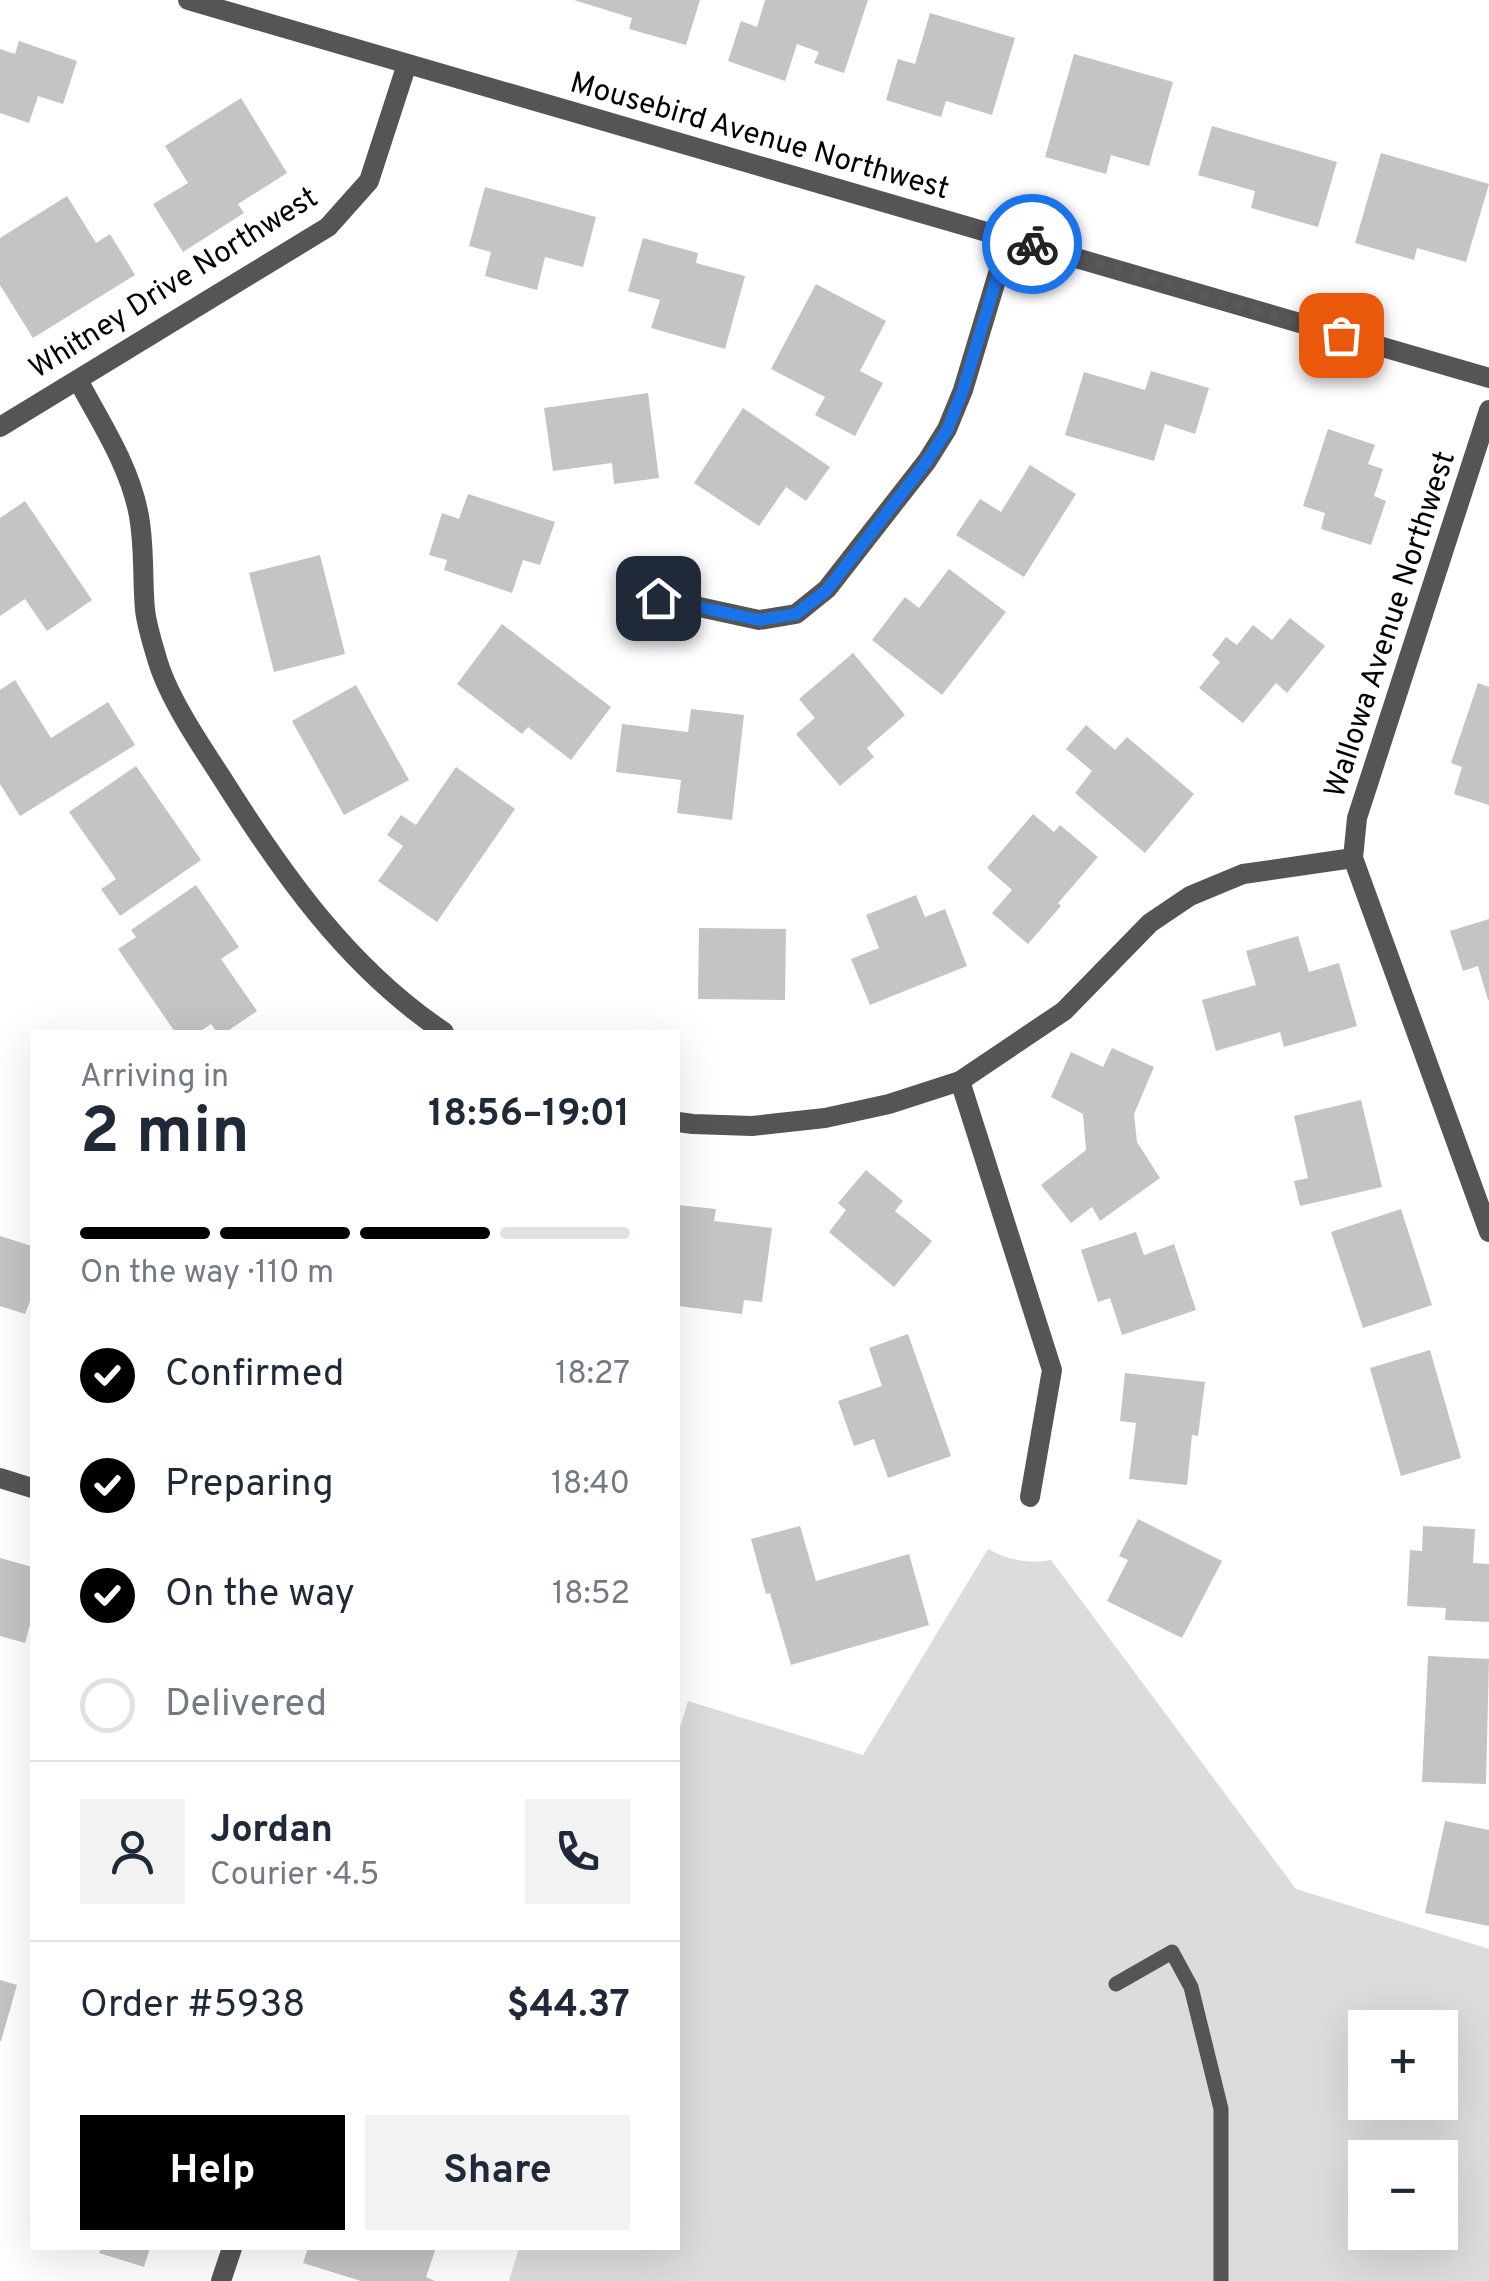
<!DOCTYPE html>
<html lang="en">
<head>
<meta charset="utf-8">
<style>
	:root { --surface:#fff; --page:#f2f2f3; --text:#1f2937; --muted:#747a83; --line:#e0e1e3; --accent:#000 }
	body { margin:0; font-family:Overpass,sans-serif; background:var(--page); color:var(--text); height:100vh; display:flex; flex-direction:column; font-size:38px; white-space:nowrap }
	* { box-sizing:border-box; margin:0 }
	p { font-size:32px; color:var(--muted) }
	.icon { flex:none; width:55px; height:55px; fill:none; stroke:currentColor; stroke-width:2; stroke-linecap:round; stroke-linejoin:round }
	.map { position:relative; flex:1; overflow:hidden }
	.details { position:absolute; left:30px; top:1030px; width:650px; height:1220px; display:flex; flex-direction:column; background:var(--surface); border-radius:0px; box-shadow:0 10px 40px #0002 }
	.details>* { flex:none }
	.buttons { position:absolute; left:1348px; top:2010px; display:grid; gap:20px }
	.buttons a { display:grid; place-items:center; width:110px; height:110px; border-radius:0px; background:var(--surface); box-shadow:0 10px 40px #0002; font-size:50px }
	.pin { position:absolute; display:grid; place-items:center; width:85px; height:85px; color:#fff; margin:-42px; border-radius:20px; box-shadow:0 5px 15px #0006 }
	.courier { position:absolute; display:grid; place-items:center; width:100px; height:100px; margin:-50px; border:8px solid #1a73e8; border-radius:50%; background:#fff; color:#222; box-shadow:0 2px 12px #0007 }
	.headline em { font-style:normal; font-weight:700 }
	.headline div { display:flex; flex-direction:column-reverse }
	.headline { display:flex; align-items:center; justify-content:space-between; height:170px; padding:0 50px }
	h1 { font-size:65px; font-weight:700; line-height:75px }
	.bar { display:grid; grid-template-columns:repeat(4,1fr); gap:15px 10px; align-content:center; height:120px; padding:0 50px }
	.bar i { height:12px; border-radius:8px; background:var(--line) }
	.bar .selected { background:var(--accent) }
	.bar p { grid-column:span 4 }
	.line { display:flex; align-items:center; gap:25px; padding:0 50px; border-top:2px solid var(--line) }
	.line div { flex:1 }
	.round { display:grid; place-items:center; flex:none; width:105px; height:105px; border-radius:0px; background:var(--page) }
	ol { padding:0 50px; list-style:none }
	li { display:flex; align-items:center; gap:30px; height:110px }
	li p { margin-inline-start:auto }
	li .icon { padding:10px; border-radius:50%; background:var(--accent); color:#fff; stroke-width:4 }
	li:last-child { color:var(--muted) }
	li i { width:55px; height:55px; border:5px solid var(--line); border-radius:50% }
	.action { display:flex; gap:20px; margin-top:auto; padding:20px 50px }
	.action a { flex:1; height:115px; border-radius:0px; background:var(--accent); color:#fff; font-size:40px; font-weight:700; line-height:115px; text-align:center }
	.action a+a { background:var(--page); color:var(--text) }
	.map>svg:first-child { display:block }
</style>
</head>
<body>
<div class="map">
<svg width="1489" height="2281" viewBox="0 0 1489 2281">
	<rect width="100%" height="100%" fill="#fff"/>
	<path fill="#dcdcdc" fill-rule="evenodd" d="M988 1549C1008 1560 1027 1564 1051 1560L1296 1889 1489 1949V2281H509L519 2248H678V1734L688 1701 863 1755ZM1365 2028H1440V2102H1365ZM1365 2158H1440V2232H1365Z"/>
	<g fill="#c4c4c4">
		<path d="M574 0H700L686 45 629 29 632 18Z"/>
		<path d="M765 0H868L844 73 814 63 819 52 797 44 785 81 728 61 741 21 757 27Z"/>
		<path d="M930 13 1015 38 992 115 946 101 941 117 886 100 898 59 915 64Z"/>
		<path d="M19 41 77 61 63 104 38 96 29 123 0 113V49L15 54Z"/>
		<path d="M1074 54 1173 82 1149 166 1111 155 1106 174 1045 157Z"/>
		<path d="M241 98 287 173 238 204 244 213 183 252 153 204 188 183 165 146Z"/>
		<path d="M1212 126 1337 162 1318 227 1251 208 1255 191 1198 175Z"/>
		<path d="M1381 153 1489 184 1466 262 1417 248 1414 260 1355 243Z"/>
		<path d="M485 187 596 217 583 267 545 257 537 290 485 276 491 252 469 246Z"/>
		<path d="M67 196 96 243 110 234 135 275 33 338 0 285V238Z"/>
		<path d="M643 238 698 253 696 263 745 276 725 349 651 328 660 300 628 291Z"/>
		<path d="M816 284 886 321 860 371 883 383 855 436 815 415 825 397 771 369Z"/>
		<path d="M1151 371 1209 388 1195 434 1165 424 1154 461 1065 435 1084 372 1145 390Z"/>
		<path d="M648 393 659 478 614 484 612 463 553 471 544 408Z"/>
		<path d="M743 408 830 467 806 501 786 487 759 526 694 483Z"/>
		<path d="M1328 429 1375 445 1368 464 1383 469 1374 496 1386 501 1371 545 1321 529 1325 513 1303 506Z"/>
		<path d="M1030 465 1076 494 1024 577 956 535 980 499 1001 512Z"/>
		<path d="M468 494 555 522 540 565 523 560 512 593 444 570 447 560 429 555 442 513 459 519Z"/>
		<path d="M25 501 92 600 47 631 25 599 0 616V518Z"/>
		<path d="M320 555 345 654 274 672 249 573Z"/>
		<path d="M949 569 1006 612 942 695 872 640 905 597 919 608Z"/>
		<path d="M1290 618 1325 646 1287 693 1276 683 1243 723 1199 688 1220 662 1212 655 1226 637 1237 645 1253 625 1272 640Z"/>
		<path d="M502 624 611 707 571 760 528 727 522 734 457 684Z"/>
		<path d="M853 653 905 715 867 748 874 757 840 786 796 734 815 718 799 699Z"/>
		<path d="M15 680 51 738 108 702 135 745 20 816 0 784V690Z"/>
		<path d="M1478 683 1489 687V805L1454 794 1462 767 1451 763Z"/>
		<path d="M356 685 409 780 344 815 292 721Z"/>
		<path d="M691 709 744 715 732 820 677 813 681 780 616 772 622 724 688 732Z"/>
		<path d="M1086 725 1115 750 1127 737 1194 794 1145 853 1075 793 1092 771 1066 749Z"/>
		<path d="M136 766 201 860 120 916 101 889 116 879 69 812Z"/>
		<path d="M456 767 515 809 437 922 378 881 403 846 387 835 401 815 416 825Z"/>
		<path d="M1033 814 1054 832 1060 825 1098 857 1058 903 1061 906 1028 944 992 913 1012 890 987 868Z"/>
		<path d="M196 885 239 947 221 959 257 1011 226 1032H217L211 1024 199 1032H175L118 949 136 937 131 930Z"/>
		<path d="M916 895 925 917 945 909 967 966 870 1005 851 959 879 948 866 915Z"/>
		<path d="M1489 919V1000H1488L1478 966 1463 971 1450 931Z"/>
		<path d="M699 928 786 929 785 1000 698 999Z"/>
		<path d="M1298 936 1309 972 1339 963 1357 1026 1284 1047 1280 1032 1216 1051 1202 1000 1256 985 1246 951Z"/>
		<path d="M1112 1048 1154 1067 1134 1114 1137 1142 1160 1178 1100 1221 1092 1207 1071 1223 1041 1185 1086 1150 1083 1114 1051 1097 1071 1052 1103 1067Z"/>
		<path d="M1361 1100 1382 1187 1300 1206 1294 1181 1308 1178 1294 1116Z"/>
		<path d="M866 1170 903 1201 895 1211 932 1241 894 1287 829 1232 846 1210 838 1203Z"/>
		<path d="M678 1205 716 1209 714 1221 772 1228 762 1302 744 1300 742 1314 678 1306Z"/>
		<path d="M1401 1209 1432 1305 1363 1328 1331 1232Z"/>
		<path d="M1136 1232 1144 1255 1174 1244 1196 1310 1122 1335 1110 1298 1098 1302 1081 1250Z"/>
		<path d="M0 1236 32 1246V1296L25 1314 0 1306Z"/>
		<path d="M908 1334 951 1456 888 1478 874 1439 854 1446 838 1401 882 1386 869 1348Z"/>
		<path d="M1430 1350 1461 1458 1401 1476 1370 1368Z"/>
		<path d="M1125 1373 1205 1382 1198 1436 1192 1435 1187 1485 1129 1479 1136 1423 1120 1421Z"/>
		<path d="M1138 1519 1222 1561 1182 1638 1107 1601 1128 1560 1119 1556Z"/>
		<path d="M800 1526 816 1581 909 1554 929 1625 791 1665 770 1593 766 1594 751 1539Z"/>
		<path d="M1423 1526 1475 1529 1473 1563 1489 1564V1622L1445 1620 1446 1608 1407 1606 1410 1550 1422 1551Z"/>
		<path d="M0 1558 32 1567V1617L25 1643 0 1636Z"/>
		<path d="M1428 1656 1489 1659 1486 1784 1422 1782Z"/>
		<path d="M1445 1821 1489 1830V1926L1425 1913Z"/>
		<path d="M0 1980 17 1985 1 2041H0Z"/>
		<path d="M101 2248H150L144 2267 99 2253Z"/>
		<path d="M308 2248H436L426 2277 435 2281H361L303 2263Z"/>
	</g>
	<g fill="none" stroke-linecap="round" stroke-linejoin="round">
		<path stroke="#555" stroke-width="15" d="M1116 1984 1172 1952 1191 1987 1221 2109V2281"/>
		<g stroke="#555" stroke-width="20">
			<path d="M188 0 1489 378"/>
			<path d="M78 380C100 422 128 463 138 511 145 543 142 577 145 610 147 627 153 645 158 662 169 698 199 743 220 775 281 872 347 967 444 1032"/>
			<path d="M1489 410 1357 818 1353 858 1489 1232"/>
			<path d="M0 427 328 227 369 181 407 64"/>
			<path d="M658 598 759 620 796 614 827 589 927 461 947 429 963 390 1009 237"/>
			<path d="M960 1081 1052 1370 1030 1497"/>
			<path d="M678 1122 693 1124 752 1126 825 1118 889 1104 960 1081 1064 1011 1150 923 1190 896 1243 874 1353 858"/>
			<path d="M0 1478 32 1488"/>
			<path d="M221 2281 232 2248"/>
		</g>
	</g>
	<g fill="none" stroke-linecap="round" stroke-linejoin="round">
		<path stroke="#595959" stroke-width="10" stroke-dasharray="0 18" d="M1032 244 1341 335"/>
		<path stroke="#1a73e8" stroke-width="12" d="M658 598 759 620 796 614 827 590 927 461 947 430 963 390 1009 237 1032 244"/>
	</g>
	<g text-anchor="middle" stroke-width="10" stroke-linejoin="round" paint-order="stroke">
		<g font-size="30" fill="#000" stroke="#fff">
			<text transform="translate(760 135) rotate(16)" y="10">Mousebird Avenue Northwest</text>
			<text transform="translate(173 282) rotate(-32)" y="10">Whitney Drive Northwest</text>
			<text transform="translate(1389 624) rotate(-72)" y="10">Wallowa Avenue Northwest</text>
		</g>
	</g>
</svg>
<div class="buttons">
<a>+</a>
<a>−</a>
</div>
<div class="pin" style="left:1341px;top:335px;background:#ea580c"><svg class="icon" aria-label="bag" viewBox="0 0 24 24"><path d="M5 8h14l-1 12H6zM9 8a3 3 0 0 1 6 0"/></svg></div>
<div class="pin" style="left:658px;top:598px;background:#1f2937"><svg class="icon" aria-label="home" viewBox="0 0 24 24"><path d="M3 11l9-7 9 7M6 9v11h12V9"/></svg></div>
<div class="courier" style="left:1032px;top:244px"><svg class="icon" aria-label="bike" viewBox="0 0 24 24"><circle cx="6" cy="16" r="4"/><circle cx="18" cy="16" r="4"/><path d="M6 16l4-8h5l3 8M10 8l3 8H6M13 5h3"/></svg></div>
<section class="details">
<div class="headline"><div><h1>2 min</h1><p>Arriving in</p></div><em>18:56–19:01</em></div>
<div class="bar"><i class="selected"></i><i class="selected"></i><i class="selected"></i><i></i><p>On the way · 110 m</p></div>
<ol>
<li><svg class="icon" aria-label="check" viewBox="0 0 24 24"><path d="M5 12l5 5 9-10"/></svg>Confirmed<p>18:27</p></li>
<li><svg class="icon" aria-label="check" viewBox="0 0 24 24"><path d="M5 12l5 5 9-10"/></svg>Preparing<p>18:40</p></li>
<li><svg class="icon" aria-label="check" viewBox="0 0 24 24"><path d="M5 12l5 5 9-10"/></svg>On the way<p>18:52</p></li>
<li><i></i>Delivered</li>
</ol>
<div class="line" style="height:180px"><a class="round"><svg class="icon" aria-label="person" viewBox="0 0 24 24"><circle cx="12" cy="8" r="4"/><path d="M4 21q1-7 8-7t8 7"/></svg></a><div><b>Jordan</b><p>Courier · 4.5</p></div><a class="round"><svg class="icon" aria-label="phone" viewBox="0 0 24 24"><path d="M5 4h4l2 5-3 2q2 4 5 5l2-3 5 2v4C11 20 4 13 5 4z"/></svg></a></div>
<div class="line" style="height:130px"><div>Order #5938</div><b>$44.37</b></div>
<div class="action"><a>Help</a><a>Share</a></div>
</section>
</div>
</body>
</html>
